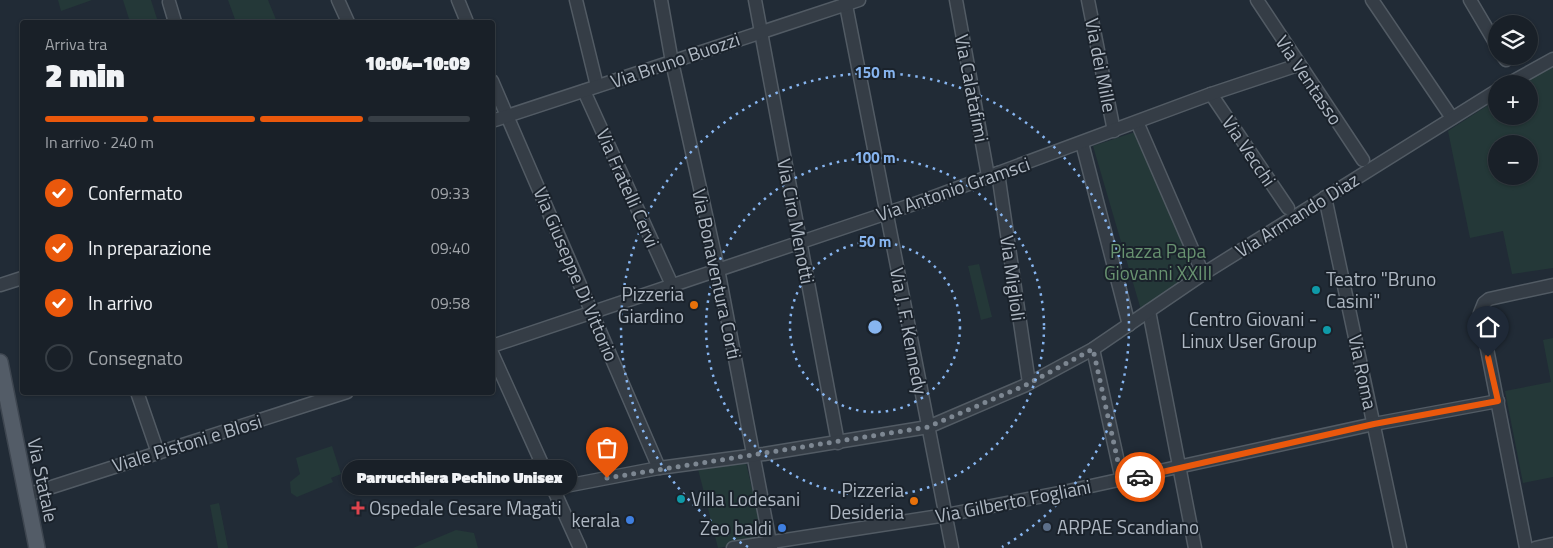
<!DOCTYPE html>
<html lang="it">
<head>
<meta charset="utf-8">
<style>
	:root { --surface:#192028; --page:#222830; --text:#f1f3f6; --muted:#9fa3a8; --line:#373e45; --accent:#ea580c }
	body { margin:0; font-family:"Titillium Web",sans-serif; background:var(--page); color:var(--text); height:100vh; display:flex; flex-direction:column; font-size:19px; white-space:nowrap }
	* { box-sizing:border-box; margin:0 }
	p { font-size:16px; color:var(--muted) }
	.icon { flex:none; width:28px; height:28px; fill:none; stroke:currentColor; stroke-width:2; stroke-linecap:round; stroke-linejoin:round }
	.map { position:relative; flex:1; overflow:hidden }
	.details { position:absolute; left:20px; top:20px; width:475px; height:375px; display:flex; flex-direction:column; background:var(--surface); border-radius:5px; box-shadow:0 1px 4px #0004,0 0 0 1px var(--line) }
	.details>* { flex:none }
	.controls { position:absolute; left:1488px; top:15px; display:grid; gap:10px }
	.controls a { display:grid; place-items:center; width:50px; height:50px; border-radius:50%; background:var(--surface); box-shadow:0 1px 4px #0004,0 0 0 1px var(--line); font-size:25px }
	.pin { position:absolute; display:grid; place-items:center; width:42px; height:42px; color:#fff; margin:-51px -21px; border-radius:50% 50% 50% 0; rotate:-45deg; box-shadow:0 0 5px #0007 }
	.pin .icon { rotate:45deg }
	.courier { position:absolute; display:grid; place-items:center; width:50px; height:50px; margin:-25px; border:4px solid #ea580c; border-radius:50%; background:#fff; color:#222; box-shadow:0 1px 6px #0007 }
	.bubble { position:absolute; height:35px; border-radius:18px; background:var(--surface); box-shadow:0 1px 4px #0004,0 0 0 1px var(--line); font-size:16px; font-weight:800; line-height:35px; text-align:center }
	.summary em { font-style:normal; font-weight:800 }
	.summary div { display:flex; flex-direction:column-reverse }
	.summary { display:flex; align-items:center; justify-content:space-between; height:85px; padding:0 25px }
	h1 { font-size:32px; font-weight:800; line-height:38px }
	.bar { display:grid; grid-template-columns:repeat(4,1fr); gap:8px 5px; align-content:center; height:60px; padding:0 25px }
	.bar i { height:6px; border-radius:4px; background:var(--line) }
	.bar .active { background:var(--accent) }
	.bar p { grid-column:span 4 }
	ol { padding:0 25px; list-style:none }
	li { display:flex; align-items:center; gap:15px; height:55px }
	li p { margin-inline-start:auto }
	li .icon { padding:5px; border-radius:50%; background:var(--accent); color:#fff; stroke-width:4 }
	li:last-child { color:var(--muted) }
	li i { width:28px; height:28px; border:2px solid var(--line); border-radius:50% }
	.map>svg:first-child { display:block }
</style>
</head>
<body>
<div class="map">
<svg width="1553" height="548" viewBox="0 0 1553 548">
	<rect width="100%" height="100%" fill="#212b36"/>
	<g fill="#243838" fill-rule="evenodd">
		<path d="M58 0H92L61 11Z"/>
		<path d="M123 0H151L158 22H130Z"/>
		<path d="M228 0H268L277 22H236Z"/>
		<path d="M1553 64V268L1512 274 1503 231 1470 238 1448 131 1496 100V116H1529V84H1521ZM1496 144H1529V176H1496Z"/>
		<path d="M1135 132 1196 274 1141 310 1093 146Z"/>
		<path d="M979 264 992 317 981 320 968 266Z"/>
		<path d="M1553 338V477L1523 483 1505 391 1551 382 1543 340Z"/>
		<path d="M332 446 341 474 331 478 333 482 297 497 291 493 290 482 300 474 296 458Z"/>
		<path d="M746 463 764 540 718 548 698 469Z"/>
		<path d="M219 503 228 548H218L210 505Z"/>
		<path d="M456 530 474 533 478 548H413Z"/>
	</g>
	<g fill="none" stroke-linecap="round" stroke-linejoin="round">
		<g stroke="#525b64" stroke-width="15">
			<g id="minor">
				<path d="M338 0 348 22"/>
				<path d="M458 0 467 22"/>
				<path d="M576 0 597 86"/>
				<path d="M661 0 672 62 718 269 771 548"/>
				<path d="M755 0 838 443"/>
				<path d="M845 0 952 548"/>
				<path d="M956 0 988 176"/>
				<path d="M1088 0 1114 131"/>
				<path d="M1257 0 1363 160"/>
				<path d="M1372 0 1452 118"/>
				<path d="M1470 0 1496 44"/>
				<path d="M169 2 175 22"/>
				<path d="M1503 56 1506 60"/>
				<path d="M492 81 659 468"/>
				<path d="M1508 84 1553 59"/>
				<path d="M584 91 672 285"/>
				<path d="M1211 94 1288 208"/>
				<path d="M492 121 859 0"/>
				<path d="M1137 122 1203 274"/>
				<path d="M1082 143 1129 325"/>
				<path d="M998 173 1029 383"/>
				<path d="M1325 197 1400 548"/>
				<path d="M0 285 22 278"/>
				<path d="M1149 311 1195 548"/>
				<path d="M492 346 920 202 1211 94 1298 65"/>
				<path d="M1093 349 1122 480"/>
				<path d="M492 353 580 548"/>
				<path d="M137 392 158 453"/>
				<path d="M555 488 659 468 764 454 928 427 1026 385 1093 349 1203 274 1496 91"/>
				<path d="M27 495 347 392"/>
				<path d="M733 548 946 515 1059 493 1374 424 1498 401"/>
				<path d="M1526 548 1480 313 1484 303 1489 299 1553 285"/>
				<path d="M1535 548 1553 544"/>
			</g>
		</g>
		<g stroke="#3e4650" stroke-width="18">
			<path id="major" d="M0 362 37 548"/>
		</g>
		<use href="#minor" stroke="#353d46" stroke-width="12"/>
		<use href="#major" stroke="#535c67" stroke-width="15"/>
	</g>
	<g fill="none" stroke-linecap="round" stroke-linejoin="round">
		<path stroke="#7d8792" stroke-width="5" stroke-dasharray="0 9" d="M607 478 928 427 1026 385 1093 349 1122 480 1140 477"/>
		<path stroke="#ea580c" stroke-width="6" d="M1140 477 1374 424 1498 401 1488 357"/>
	</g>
	<g fill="none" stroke="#87b5f0" stroke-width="2.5" stroke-dasharray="2.5 5">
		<circle cx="875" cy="327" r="85"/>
		<circle cx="875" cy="327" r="169"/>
		<path d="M748 547A254 254 0 1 1 1002 547"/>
	</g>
	<g fill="#0f9aa8" stroke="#1a222b" stroke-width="2">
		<circle cx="1316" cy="290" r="5"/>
		<circle cx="1327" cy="330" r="5"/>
		<circle cx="681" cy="499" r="5"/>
	</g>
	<g fill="#e8710a" stroke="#1a222b" stroke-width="2">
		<circle cx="694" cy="305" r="5"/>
		<circle cx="914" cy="501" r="5"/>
	</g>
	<path fill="#e0444e" stroke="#1a222b" stroke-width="2" d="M355.5 500.5h5v5h5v5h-5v5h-5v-5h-5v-5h5z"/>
	<g fill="#3f7fe0" stroke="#1a222b" stroke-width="2">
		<circle cx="630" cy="520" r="5"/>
		<circle cx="782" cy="528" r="5"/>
	</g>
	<circle fill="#5c6f8a" stroke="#1a222b" stroke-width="2" cx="1047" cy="527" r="5"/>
	<g text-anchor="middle" stroke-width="4" stroke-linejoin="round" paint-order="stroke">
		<g font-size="19" fill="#afb8c3" stroke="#1a222b">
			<text transform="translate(675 60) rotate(-19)" y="7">Via Bruno Buozzi</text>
			<text transform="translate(1101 65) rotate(79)" y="7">Via dei Mille</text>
			<text transform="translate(1309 80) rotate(56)" y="7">Via Ventasso</text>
			<text transform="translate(972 88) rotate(79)" y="7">Via Calatafimi</text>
			<text transform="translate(1249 151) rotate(56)" y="7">Via Vecchi</text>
			<text transform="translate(628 188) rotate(66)" y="7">Via Fratelli Cervi</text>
			<text transform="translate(953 189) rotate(-19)" y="7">Via Antonio Gramsci</text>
			<text transform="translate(1297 215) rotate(-32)" y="7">Via Armando Diaz</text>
			<text transform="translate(796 221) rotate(79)" y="7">Via Ciro Menotti</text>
			<text transform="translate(576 274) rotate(67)" y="7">Via Giuseppe Di Vittorio</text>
			<text transform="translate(717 274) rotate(78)" y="7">Via Bonaventura Corti</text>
			<text transform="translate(1013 278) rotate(82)" y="7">Via Miglioli</text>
			<text transform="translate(909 331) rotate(79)" y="7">Via J. F. Kennedy</text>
			<text transform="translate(1363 372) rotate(78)" y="7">Via Roma</text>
			<text transform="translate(187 443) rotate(-17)" y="7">Viale Pistoni e Blosi</text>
			<text transform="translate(43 480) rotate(78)" y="7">Via Statale</text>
			<text transform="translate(1013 501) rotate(-11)" y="7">Via Gilberto Fogliani</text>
		</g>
		<g font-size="19" fill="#689270" stroke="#1a222b">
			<text x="1158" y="258">Piazza Papa<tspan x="1158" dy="22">Giovanni XXIII</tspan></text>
		</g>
		<g font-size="19" fill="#afb8c3" stroke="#1a222b" text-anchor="end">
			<text x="1326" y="286" text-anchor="start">Teatro "Bruno<tspan x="1326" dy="22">Casini"</tspan></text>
			<text x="684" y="301">Pizzeria<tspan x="684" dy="22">Giardino</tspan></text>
			<text x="1317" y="326">Centro Giovani -<tspan x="1317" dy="22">Linux User Group</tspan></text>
			<text x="904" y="497">Pizzeria<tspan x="904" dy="22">Desideria</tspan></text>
			<text x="691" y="506" text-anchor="start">Villa Lodesani</text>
			<text x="369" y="515" text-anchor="start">Ospedale Cesare Magati</text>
			<text x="620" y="527">kerala</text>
			<text x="1057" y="534" text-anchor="start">ARPAE Scandiano</text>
			<text x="772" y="535">Zeo baldi</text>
		</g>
	</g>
	<circle cx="875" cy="327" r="8" fill="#87b5f0" stroke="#1a222b" stroke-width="2.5"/>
	<g font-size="15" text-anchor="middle" font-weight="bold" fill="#87b5f0" stroke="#1a222b" stroke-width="4" stroke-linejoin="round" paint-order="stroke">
		<text x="875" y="78">150 m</text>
		<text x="875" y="163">100 m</text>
		<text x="875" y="247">50 m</text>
	</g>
</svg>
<div class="controls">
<a><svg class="icon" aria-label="layers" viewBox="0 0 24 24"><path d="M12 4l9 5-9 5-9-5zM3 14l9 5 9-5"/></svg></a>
<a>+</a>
<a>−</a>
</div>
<div class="pin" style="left:607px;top:478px;background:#ea580c"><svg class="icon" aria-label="bag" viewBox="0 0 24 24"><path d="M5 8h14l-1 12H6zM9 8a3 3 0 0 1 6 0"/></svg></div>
<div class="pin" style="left:1488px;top:357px;background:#1f2937"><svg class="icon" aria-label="home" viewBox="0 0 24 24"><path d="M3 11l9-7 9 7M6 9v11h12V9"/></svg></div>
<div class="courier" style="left:1140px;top:477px"><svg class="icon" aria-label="car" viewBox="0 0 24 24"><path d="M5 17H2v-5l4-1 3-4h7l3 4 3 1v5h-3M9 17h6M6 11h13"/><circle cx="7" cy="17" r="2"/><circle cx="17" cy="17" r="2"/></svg></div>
<div class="bubble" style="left:342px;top:460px;width:235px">Parrucchiera Pechino Unisex</div>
<section class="details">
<div class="summary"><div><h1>2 min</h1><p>Arriva tra</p></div><em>10:04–10:09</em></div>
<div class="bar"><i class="active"></i><i class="active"></i><i class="active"></i><i></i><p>In arrivo · 240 m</p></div>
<ol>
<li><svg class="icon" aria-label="check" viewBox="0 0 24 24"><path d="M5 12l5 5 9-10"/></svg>Confermato<p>09:33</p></li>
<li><svg class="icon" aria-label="check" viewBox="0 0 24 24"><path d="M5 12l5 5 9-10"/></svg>In preparazione<p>09:40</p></li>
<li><svg class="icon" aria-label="check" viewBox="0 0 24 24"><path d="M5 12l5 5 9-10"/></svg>In arrivo<p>09:58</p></li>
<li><i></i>Consegnato</li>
</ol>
</section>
</div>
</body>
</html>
